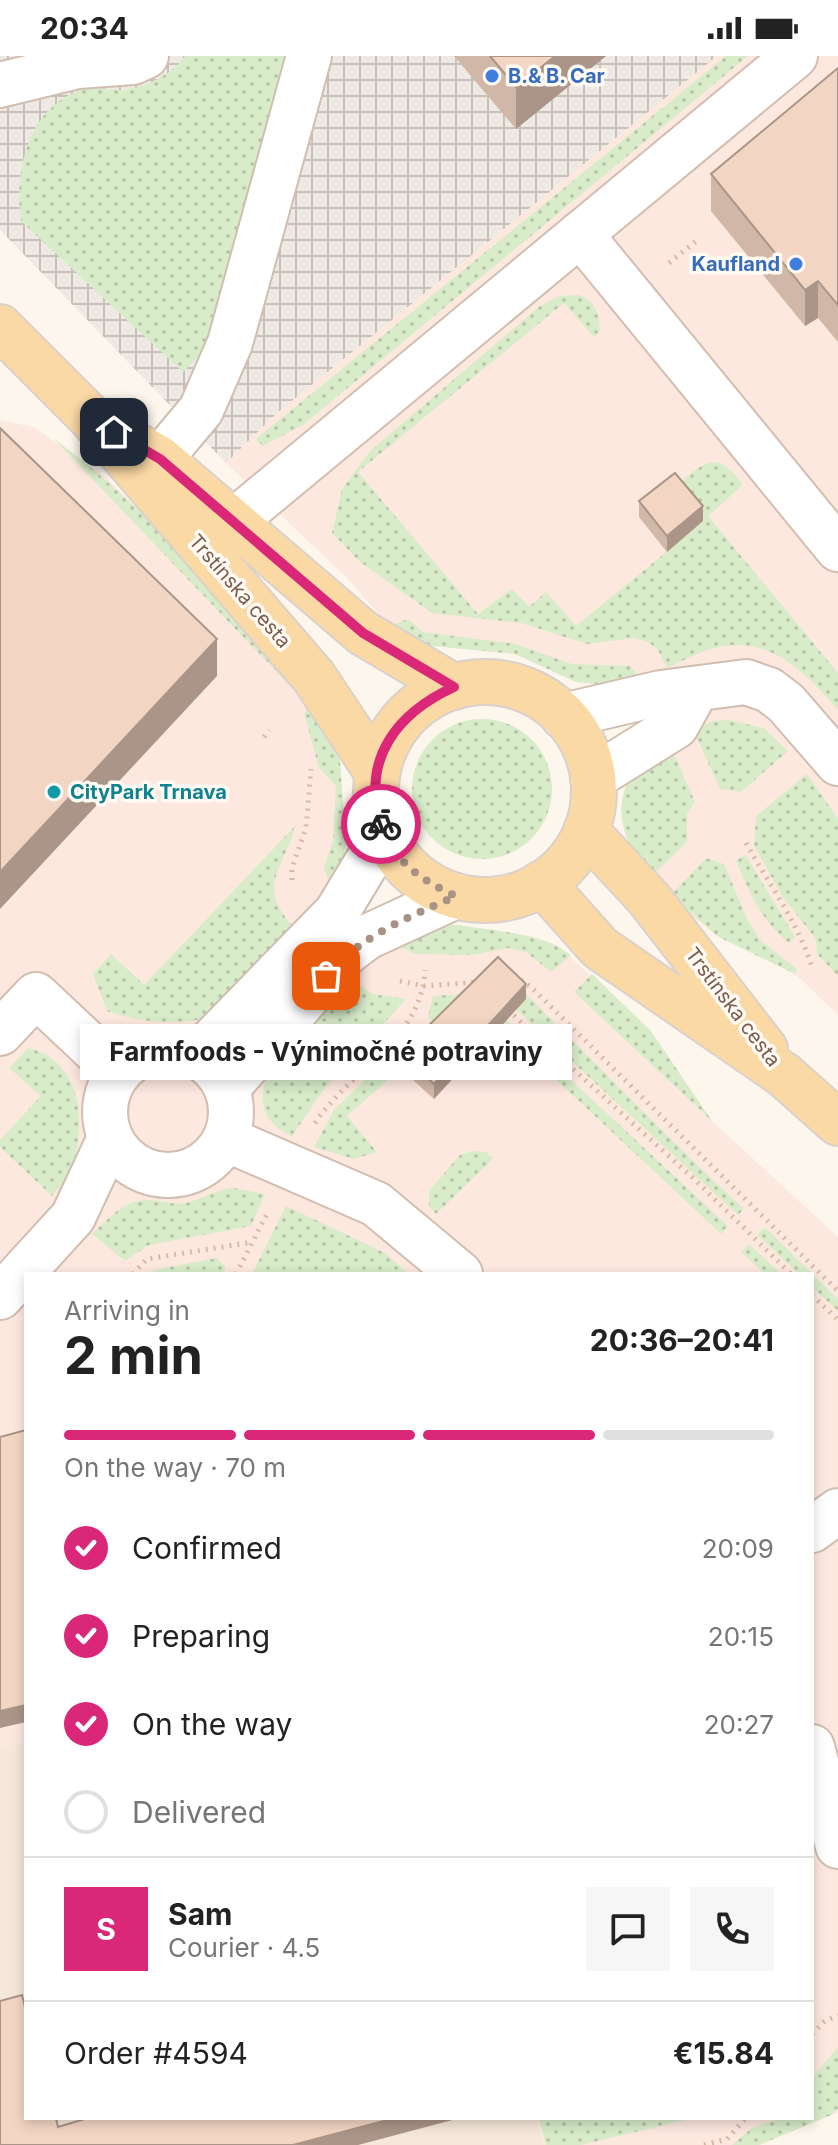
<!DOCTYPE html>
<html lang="en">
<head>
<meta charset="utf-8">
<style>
	:root { --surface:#fff; --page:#f6f6f6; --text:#222; --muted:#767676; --line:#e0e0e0; --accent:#db2777 }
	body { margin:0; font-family:Inter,sans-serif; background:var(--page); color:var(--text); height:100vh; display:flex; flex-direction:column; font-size:30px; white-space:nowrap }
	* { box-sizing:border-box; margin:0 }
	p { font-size:26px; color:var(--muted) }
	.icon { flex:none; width:44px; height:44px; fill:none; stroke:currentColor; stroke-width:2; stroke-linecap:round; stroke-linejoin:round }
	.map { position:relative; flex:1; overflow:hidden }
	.sheet { position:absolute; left:24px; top:1216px; width:790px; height:848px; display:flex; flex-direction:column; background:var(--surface); border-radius:0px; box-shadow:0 4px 12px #0003 }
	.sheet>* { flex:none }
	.pin { position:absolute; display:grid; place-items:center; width:68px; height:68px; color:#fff; margin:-34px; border-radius:16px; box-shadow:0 4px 12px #0006 }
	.courier { position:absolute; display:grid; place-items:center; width:80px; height:80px; margin:-40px; border:6px solid #db2777; border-radius:50%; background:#fff; color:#222; box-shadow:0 2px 10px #0007 }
	.bubble { position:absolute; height:56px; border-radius:0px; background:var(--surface); box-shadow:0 4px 12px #0003; font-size:26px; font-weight:700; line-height:56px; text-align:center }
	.overview em { font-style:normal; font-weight:700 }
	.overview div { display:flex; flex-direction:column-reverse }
	.overview { display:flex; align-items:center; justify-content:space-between; height:136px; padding:0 40px }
	h1 { font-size:52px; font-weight:700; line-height:60px }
	.bar { display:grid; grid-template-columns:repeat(4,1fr); gap:12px 8px; align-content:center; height:96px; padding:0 40px }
	.bar i { height:10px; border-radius:6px; background:var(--line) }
	.bar .active { background:var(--accent) }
	.bar p { grid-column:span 4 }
	.line { display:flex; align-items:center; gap:20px; padding:0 40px; border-top:2px solid var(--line) }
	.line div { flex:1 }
	.round { display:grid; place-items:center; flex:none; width:84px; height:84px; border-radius:0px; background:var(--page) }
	ol { padding:0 40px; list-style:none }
	li { display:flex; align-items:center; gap:24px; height:88px }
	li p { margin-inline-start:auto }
	li .icon { padding:8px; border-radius:50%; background:var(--accent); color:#fff; stroke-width:4 }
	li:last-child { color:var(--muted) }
	li i { width:44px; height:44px; border:4px solid var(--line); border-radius:50% }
	.status { display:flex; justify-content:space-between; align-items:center; height:56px; padding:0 40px; background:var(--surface); direction:ltr }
	.status svg { height:22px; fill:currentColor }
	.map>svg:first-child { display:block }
</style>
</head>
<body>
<div class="status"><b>20:34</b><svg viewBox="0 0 49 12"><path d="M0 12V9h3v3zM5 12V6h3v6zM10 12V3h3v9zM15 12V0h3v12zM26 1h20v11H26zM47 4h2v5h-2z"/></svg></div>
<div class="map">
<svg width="838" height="2089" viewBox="0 0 838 2089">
	<defs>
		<pattern id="industrial-grid" width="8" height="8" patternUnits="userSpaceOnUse" patternTransform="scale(2)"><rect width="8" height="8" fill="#efe9e4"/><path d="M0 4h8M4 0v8" fill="none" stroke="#c7c0bb"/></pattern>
		<pattern id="grass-dots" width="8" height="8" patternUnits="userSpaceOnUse" patternTransform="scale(2)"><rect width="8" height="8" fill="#d8ecc9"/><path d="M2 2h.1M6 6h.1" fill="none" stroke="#b4c2a5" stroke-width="1.8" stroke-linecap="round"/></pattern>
	</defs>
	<rect width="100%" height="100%" fill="#fdf6ec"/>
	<path fill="#f5e8da" d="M26 1685V2062H537L544 2089H0V1691Z"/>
	<g fill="#fde8e0">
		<path d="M717 0H838V959L795 918 717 880 693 861 627 787 620 756 626 729 669 688 639 621 597 628 576 626 515 598 423 589 389 570 346 521 226 407 277 357Z"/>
		<path d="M0 364 33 371 102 418 141 455 295 624 340 714 346 785 330 830 293 870 393 887 458 869 531 880 557 889 650 974 712 1065 838 1181V2056L831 2059 759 2089H544L537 2062H812V1218H26V1685L0 1691Z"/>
	</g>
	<path fill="url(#industrial-grid)" d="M0 0H717L277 357 226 407 0 174Z"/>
	<g fill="url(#grass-dots)">
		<path d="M185 0H289L210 289 183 316 21 165C14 113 28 50 84 33 96 30 109 35 121 34 142 33 174 18 185 0Z"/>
		<path d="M726 0H748L304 368 263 390 256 383Z"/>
		<path d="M579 239C596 246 599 257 600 275L594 281 564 247 358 416 478 558 512 533 529 551 546 536 576 570 703 466 675 432C703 407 716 391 743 429L708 460 838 617V654C807 618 772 580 719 591 702 594 683 605 667 612L658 594 648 586 634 582 587 588 521 567 432 557 359 505 332 477 342 433 370 395 540 250 559 240Z"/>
		<path d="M53 382C146 450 219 539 295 624L290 630Z"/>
		<path d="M408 563 423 576 515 588 572 608 630 610 639 620 597 628 576 626 515 598 423 589 389 570Z"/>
		<path d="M315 646 339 691 346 785 343 806 330 830 324 811 333 785 336 730 319 712 304 657Z"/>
		<circle cx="482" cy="733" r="70"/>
		<path d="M729 664 764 672 788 695 741 736 720 733 694 675 712 665Z"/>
		<path d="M670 689 695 746 687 758V786L652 820C622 790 606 740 643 706 650 699 661 694 670 689Z"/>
		<path d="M807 718 838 763V920L817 898 816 883 784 843 754 790 756 760Z"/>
		<path d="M296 769C284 813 255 830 293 870L203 963C173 969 136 966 107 955L93 918 111 898 144 929Z"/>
		<path d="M745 798 795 881 789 887C761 864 750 838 736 805Z"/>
		<path d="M706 802 724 808 747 863 761 885 797 913 795 918 717 880 671 839Z"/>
		<path d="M458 869C496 876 539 875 571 899L551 916 526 896 508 892 472 899 415 898 393 887 425 870Z"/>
		<path d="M592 918 650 974 712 1065 574 936Z"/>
		<path d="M346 920 373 938 406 943 324 1033 292 1080C213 1044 315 955 346 920Z"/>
		<path d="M514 926C591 1002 665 1080 744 1153L738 1159 498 937Z"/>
		<path d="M463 938 499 957 728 1170 721 1178 501 972 472 1002 428 961 433 940Z"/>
		<path d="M28 992C82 1004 89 1070 70 1115 66 1124 58 1132 52 1140L0 1091V1084L41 1040 9 1012Z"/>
		<path d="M379 1010 390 1022 347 1060 377 1096 354 1103 314 1091 334 1054Z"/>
		<path d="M472 1095 486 1096 493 1103 436 1158 429 1150V1135L460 1099Z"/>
		<path d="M233 1132 265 1138 251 1170 149 1189 125 1205 92 1178C108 1163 123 1145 145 1144 161 1143 174 1151 190 1146 206 1141 216 1134 233 1132Z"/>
		<path d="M286 1150 385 1197 409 1218H252Z"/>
		<path d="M765 1171 838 1243V1255L812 1231V1218H799L757 1179Z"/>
		<path d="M749 1188 781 1218H765L741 1196Z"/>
		<path d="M217 1202 226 1212 223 1218H149L158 1213Z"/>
		<path d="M838 1991V2052L831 2059 759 2089H732L752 2072 781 2062H812V2022Z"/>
		<path d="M539 2062H693L581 2089H546Z"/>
	</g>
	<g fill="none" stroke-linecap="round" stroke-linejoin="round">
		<g stroke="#d1beb0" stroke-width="48">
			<g id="minor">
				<path d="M0 29 78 10 133 6 146 0"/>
				<path d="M580 178 838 493"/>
				<path d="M160 403 201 354 230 287 309 0"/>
				<path d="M233 466 795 0"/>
				<path d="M563 660 661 637 746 626 769 634 786 647 838 707"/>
				<path d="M593 722 676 670 696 634"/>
				<path d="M0 977 36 939 118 1016"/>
				<circle cx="168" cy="1056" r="63"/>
				<path d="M197 1000 337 856 384 778"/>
				<path d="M227 1032 346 897 367 881 456 840"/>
				<path d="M226 1083 376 1148 460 1218"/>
				<path d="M0 1241 73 1161 110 1082"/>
				<path d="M812 1474 838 1455"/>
				<path d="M812 1691 838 1790"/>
			</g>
		</g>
		<g stroke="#dad1cd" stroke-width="48">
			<g id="major">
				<path d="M0 271 91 362 314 621 377 716"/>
				<path d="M138 390 160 403 363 577 454 631"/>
				<circle cx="485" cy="735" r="109"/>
				<path d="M586 775 649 843 765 993"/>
				<path d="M542 827 600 892 784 1019 838 1067"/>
			</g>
		</g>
		<g stroke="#d9b8a5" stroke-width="5" stroke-dasharray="2 6" stroke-linecap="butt">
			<path d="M669 207 699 183"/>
			<path d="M264 681 269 674"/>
			<path d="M746 787C769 828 798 867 812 911"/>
			<path d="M292 824V812L306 772 311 713"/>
			<path d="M514 920 531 931 838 1235"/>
			<path d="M400 925 424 930 477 926"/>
			<path d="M508 954 693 1122 791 1218"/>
			<path d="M315 1067C350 1014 422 983 425 914"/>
			<path d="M133 1218 147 1203 253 1186"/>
			<path d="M236 1218 267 1158"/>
			<path d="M812 1239 838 1264"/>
			<path d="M812 1978 824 1966 838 1959"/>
			<path d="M704 2089 727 2083 746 2062"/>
		</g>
		<use href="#minor" stroke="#fff" stroke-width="44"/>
		<use href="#major" stroke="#fbd9a5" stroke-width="44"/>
	</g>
	<g fill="#d1b7a8">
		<path d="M454 0H606L516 73Z"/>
		<path d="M838 12V286L818 262 805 270 711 155V118Z"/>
		<path d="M639 445 703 465 667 496 639 461Z"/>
		<path d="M526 943 434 1043 401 1013V997Z"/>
	</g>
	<g fill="#aa9588">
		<path d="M555 0H606L516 73V31Z"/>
		<path d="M818 225V262L805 270V234Z"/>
		<path d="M703 450V465L667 496V480Z"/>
		<path d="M217 583V620L0 853V816Z"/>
		<path d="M526 928V943L434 1043V1028Z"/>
		<path d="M26 1649V1666L0 1672V1655Z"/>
		<path d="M395 2062H460L358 2089H293Z"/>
	</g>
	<g fill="#f3d5c3" stroke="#aa9588" stroke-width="2">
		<path d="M490 0H555L516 31Z"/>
		<path d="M838 12V249L818 225 805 234 711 118Z"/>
		<path d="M0 372 217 583 0 816Z"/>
		<path d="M675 417 703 450 667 480 639 445Z"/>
		<path d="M498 901 526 928 434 1028 401 997Z"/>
		<path d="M26 1374V1649L0 1655V1381Z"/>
		<path d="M22 1939 26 1955V2062H56L58 2071 88 2062H395L293 2089H0V1945Z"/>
	</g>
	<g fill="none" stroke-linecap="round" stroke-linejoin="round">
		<path stroke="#a89285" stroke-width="8" stroke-dasharray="0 14.4" d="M326 920C362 879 407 862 456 840 422 825 393 805 381 768"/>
		<path stroke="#db2777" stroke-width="10" d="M114 376 160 403 363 577 454 631C397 657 361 703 381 768"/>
	</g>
	<g fill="#3f7fe0" stroke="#fffaf3" stroke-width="3">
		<circle cx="492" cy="20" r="8"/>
		<circle cx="796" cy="208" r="8"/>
	</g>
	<circle fill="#0f9aa8" stroke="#fffaf3" stroke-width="3" cx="54" cy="736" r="8"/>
	<g text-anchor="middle" stroke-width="7" stroke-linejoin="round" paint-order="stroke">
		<g font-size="20" font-weight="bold" fill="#366cbe" stroke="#fffaf3" text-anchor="start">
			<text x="508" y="27">B.&amp; B. Car</text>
			<text x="780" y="215" text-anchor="end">Kaufland</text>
		</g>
		<g font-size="20" fill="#7a5c4d" stroke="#fffaf3">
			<text transform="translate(240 535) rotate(49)" y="7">Trstínska cesta</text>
			<text transform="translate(733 951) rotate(53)" y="7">Trstínska cesta</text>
		</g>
		<g font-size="20" font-weight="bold" fill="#0d838f" stroke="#fffaf3" text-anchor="start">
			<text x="70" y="743">CityPark Trnava</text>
		</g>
	</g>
</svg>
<div class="pin" style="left:326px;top:920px;background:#ea580c"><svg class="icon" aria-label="bag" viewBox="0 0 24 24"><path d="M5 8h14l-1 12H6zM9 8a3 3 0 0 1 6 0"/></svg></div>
<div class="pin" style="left:114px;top:376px;background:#1f2937"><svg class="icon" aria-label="home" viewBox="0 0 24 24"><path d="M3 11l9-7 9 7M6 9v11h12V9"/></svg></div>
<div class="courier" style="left:381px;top:768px"><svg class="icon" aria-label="bike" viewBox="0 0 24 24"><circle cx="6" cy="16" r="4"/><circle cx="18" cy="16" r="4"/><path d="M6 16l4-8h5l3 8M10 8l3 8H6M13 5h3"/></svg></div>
<div class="bubble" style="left:80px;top:968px;width:492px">Farmfoods - Výnimočné potraviny</div>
<section class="sheet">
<div class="overview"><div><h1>2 min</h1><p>Arriving in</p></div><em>20:36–20:41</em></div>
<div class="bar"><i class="active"></i><i class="active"></i><i class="active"></i><i></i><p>On the way · 70 m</p></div>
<ol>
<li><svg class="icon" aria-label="check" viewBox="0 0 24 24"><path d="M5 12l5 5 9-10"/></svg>Confirmed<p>20:09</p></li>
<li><svg class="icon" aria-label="check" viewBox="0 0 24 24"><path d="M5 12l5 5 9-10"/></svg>Preparing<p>20:15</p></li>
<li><svg class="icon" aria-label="check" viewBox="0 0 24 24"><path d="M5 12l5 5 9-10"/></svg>On the way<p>20:27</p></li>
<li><i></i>Delivered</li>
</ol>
<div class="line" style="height:144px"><b class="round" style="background:var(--accent);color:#fff">S</b><div><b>Sam</b><p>Courier · 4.5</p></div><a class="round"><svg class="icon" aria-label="chat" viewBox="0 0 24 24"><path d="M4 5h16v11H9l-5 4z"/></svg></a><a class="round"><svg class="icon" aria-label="phone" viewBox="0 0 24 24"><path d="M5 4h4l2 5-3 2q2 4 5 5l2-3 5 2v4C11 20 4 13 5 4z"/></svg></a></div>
<div class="line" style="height:104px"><div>Order #4594</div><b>€15.84</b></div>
</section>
</div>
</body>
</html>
